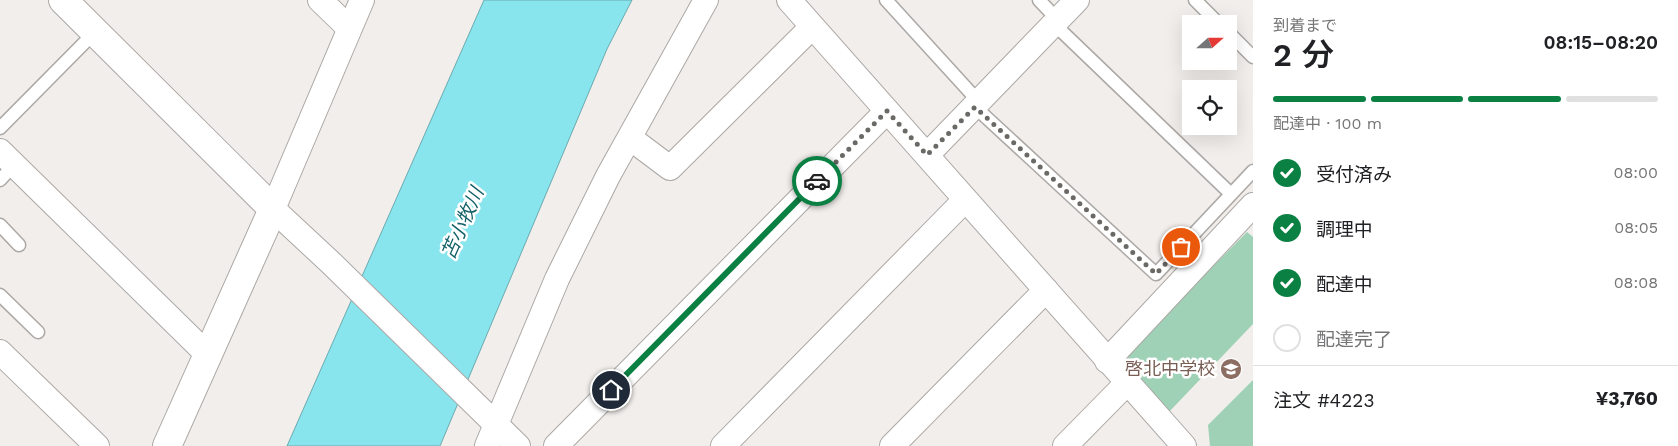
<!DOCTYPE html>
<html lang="ja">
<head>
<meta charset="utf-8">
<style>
	:root { --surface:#fff; --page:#f2f2f2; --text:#202124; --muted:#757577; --line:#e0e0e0; --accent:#0b8043 }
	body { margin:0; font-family:"Work Sans","Noto Sans JP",sans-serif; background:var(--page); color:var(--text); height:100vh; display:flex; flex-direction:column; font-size:19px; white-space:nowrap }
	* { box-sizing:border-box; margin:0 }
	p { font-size:16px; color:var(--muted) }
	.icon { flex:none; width:28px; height:28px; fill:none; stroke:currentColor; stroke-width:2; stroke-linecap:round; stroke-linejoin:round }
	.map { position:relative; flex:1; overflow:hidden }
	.side { display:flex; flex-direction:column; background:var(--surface); width:425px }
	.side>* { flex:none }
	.needle { width:32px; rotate:69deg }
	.tools { position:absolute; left:1182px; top:15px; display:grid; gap:10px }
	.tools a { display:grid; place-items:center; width:55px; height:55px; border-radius:0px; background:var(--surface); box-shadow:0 5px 20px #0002; font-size:25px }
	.pin { position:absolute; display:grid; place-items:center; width:42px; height:42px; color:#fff; margin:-21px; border:2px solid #fff; border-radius:50%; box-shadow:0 1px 5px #0007 }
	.courier { position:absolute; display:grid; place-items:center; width:50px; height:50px; margin:-25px; border:4px solid #0b8043; border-radius:50%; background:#fff; color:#222; box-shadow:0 1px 6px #0007 }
	.overview em { font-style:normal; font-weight:600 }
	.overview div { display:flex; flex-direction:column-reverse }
	.overview { display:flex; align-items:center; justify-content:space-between; height:85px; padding:0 20px }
	h1 { font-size:32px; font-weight:600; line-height:38px }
	.bar { display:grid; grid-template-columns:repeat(4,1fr); gap:8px 5px; align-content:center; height:60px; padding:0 20px }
	.bar i { height:6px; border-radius:4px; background:var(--line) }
	.bar .on { background:var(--accent) }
	.bar p { grid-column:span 4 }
	.line { display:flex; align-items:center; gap:12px; padding:0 20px; border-top:1px solid var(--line) }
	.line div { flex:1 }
	ol { padding:0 20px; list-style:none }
	li { display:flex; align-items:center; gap:15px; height:55px }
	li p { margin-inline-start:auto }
	li .icon { padding:5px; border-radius:50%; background:var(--accent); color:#fff; stroke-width:4 }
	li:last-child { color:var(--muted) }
	li i { width:28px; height:28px; border:2px solid var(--line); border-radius:50% }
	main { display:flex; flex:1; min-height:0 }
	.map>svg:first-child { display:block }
</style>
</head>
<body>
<main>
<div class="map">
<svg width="1253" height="446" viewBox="0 0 1253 446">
	<rect width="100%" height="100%" fill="#f2eeeb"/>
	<g fill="#9ed1b5">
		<path d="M1247 232 1253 237V324L1167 414 1127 368 1124 356Z"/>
		<path d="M1253 380V446H1210L1208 425Z"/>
	</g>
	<path fill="#89e5ed" stroke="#6aaaaf" d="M484 0H632L607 49 440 446H287Z"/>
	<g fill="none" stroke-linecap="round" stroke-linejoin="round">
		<g stroke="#aca8a5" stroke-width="15">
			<g id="service">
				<path d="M886 0 979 102"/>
				<path d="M1039 0 1058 20"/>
				<path d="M1195 0 1219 24"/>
				<path d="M1054 24 1231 194"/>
				<path d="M1229 33 1253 57"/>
				<path d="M975 107 1156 274 1253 171"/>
				<path d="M0 128 96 31"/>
				<path d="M0 180 14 165"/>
				<path d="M0 225 19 245"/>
				<path d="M0 295 38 332"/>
			</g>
		</g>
		<g stroke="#aca8a5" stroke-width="26">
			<g id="minor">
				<path d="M320 0 349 28"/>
				<path d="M362 0 273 209 330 262 518 446"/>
				<path d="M789 0 1184 446"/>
				<path d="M630 138 670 168 812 27"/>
				<path d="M0 151 208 355"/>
				<path d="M927 155 1077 0"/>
				<path d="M0 352 97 446"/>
				<path d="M1107 361 1253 205"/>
				<path d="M487 446 557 279 608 176 706 0"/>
				<path d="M556 446 887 111"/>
				<path d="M723 446 965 200"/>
				<path d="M892 446 1046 290"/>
				<path d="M1065 446 1127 383"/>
			</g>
		</g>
		<g stroke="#aca8a5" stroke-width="30">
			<path id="tertiary" d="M63 0 273 209 167 446"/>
		</g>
		<use href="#service" stroke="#fff" stroke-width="12"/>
		<use href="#minor" stroke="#fff" stroke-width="24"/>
		<use href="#tertiary" stroke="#fff" stroke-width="28"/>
	</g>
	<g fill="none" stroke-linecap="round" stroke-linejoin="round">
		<path stroke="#6b6966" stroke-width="5" stroke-dasharray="0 9" d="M817 181 887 111 927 155 975 107 1156 274 1181 247"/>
		<path stroke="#0b8043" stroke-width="6" d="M611 390 817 181"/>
	</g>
	<defs>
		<g id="school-disc" transform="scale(1.125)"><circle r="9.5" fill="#8d6e63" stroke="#fff"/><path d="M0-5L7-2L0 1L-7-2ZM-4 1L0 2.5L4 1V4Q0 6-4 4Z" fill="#fff"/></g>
	</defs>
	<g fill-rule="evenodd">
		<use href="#school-disc" x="1231" y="369"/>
	</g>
	<g text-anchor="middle" stroke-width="5" stroke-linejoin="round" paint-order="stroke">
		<g font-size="18" fill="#785e54" stroke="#fff" text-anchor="end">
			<text x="1215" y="375">啓北中学校</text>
		</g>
		<g font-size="19" font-style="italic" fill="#126067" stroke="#fff">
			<text transform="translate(462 223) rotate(-66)" y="7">苫小牧川</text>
		</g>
	</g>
</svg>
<div class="tools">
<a><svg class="needle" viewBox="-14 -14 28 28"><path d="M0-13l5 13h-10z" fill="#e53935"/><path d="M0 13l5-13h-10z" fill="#757577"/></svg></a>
<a><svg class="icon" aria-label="locate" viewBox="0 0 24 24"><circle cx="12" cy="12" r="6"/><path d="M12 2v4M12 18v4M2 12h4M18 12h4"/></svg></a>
</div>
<div class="pin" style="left:1181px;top:247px;background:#ea580c"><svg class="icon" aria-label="bag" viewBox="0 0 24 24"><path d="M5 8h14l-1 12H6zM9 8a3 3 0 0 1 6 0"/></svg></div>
<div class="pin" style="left:611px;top:390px;background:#1f2937"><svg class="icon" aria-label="home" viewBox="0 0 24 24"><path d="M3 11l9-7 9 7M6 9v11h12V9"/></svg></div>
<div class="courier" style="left:817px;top:181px"><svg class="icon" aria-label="car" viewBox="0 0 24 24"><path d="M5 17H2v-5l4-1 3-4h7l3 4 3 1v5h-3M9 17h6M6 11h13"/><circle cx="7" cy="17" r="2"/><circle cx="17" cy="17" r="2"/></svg></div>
</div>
<section class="side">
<div class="overview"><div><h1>2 分</h1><p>到着まで</p></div><em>08:15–08:20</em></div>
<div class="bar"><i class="on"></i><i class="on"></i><i class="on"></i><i></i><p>配達中 · 100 m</p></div>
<ol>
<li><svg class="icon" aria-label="check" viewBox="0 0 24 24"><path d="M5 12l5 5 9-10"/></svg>受付済み<p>08:00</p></li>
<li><svg class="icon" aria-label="check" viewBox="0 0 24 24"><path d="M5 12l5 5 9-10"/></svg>調理中<p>08:05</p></li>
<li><svg class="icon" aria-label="check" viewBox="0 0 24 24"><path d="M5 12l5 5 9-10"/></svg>配達中<p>08:08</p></li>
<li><i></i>配達完了</li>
</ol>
<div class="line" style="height:65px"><div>注文 #4223</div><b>¥3,760</b></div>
</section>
</main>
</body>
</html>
